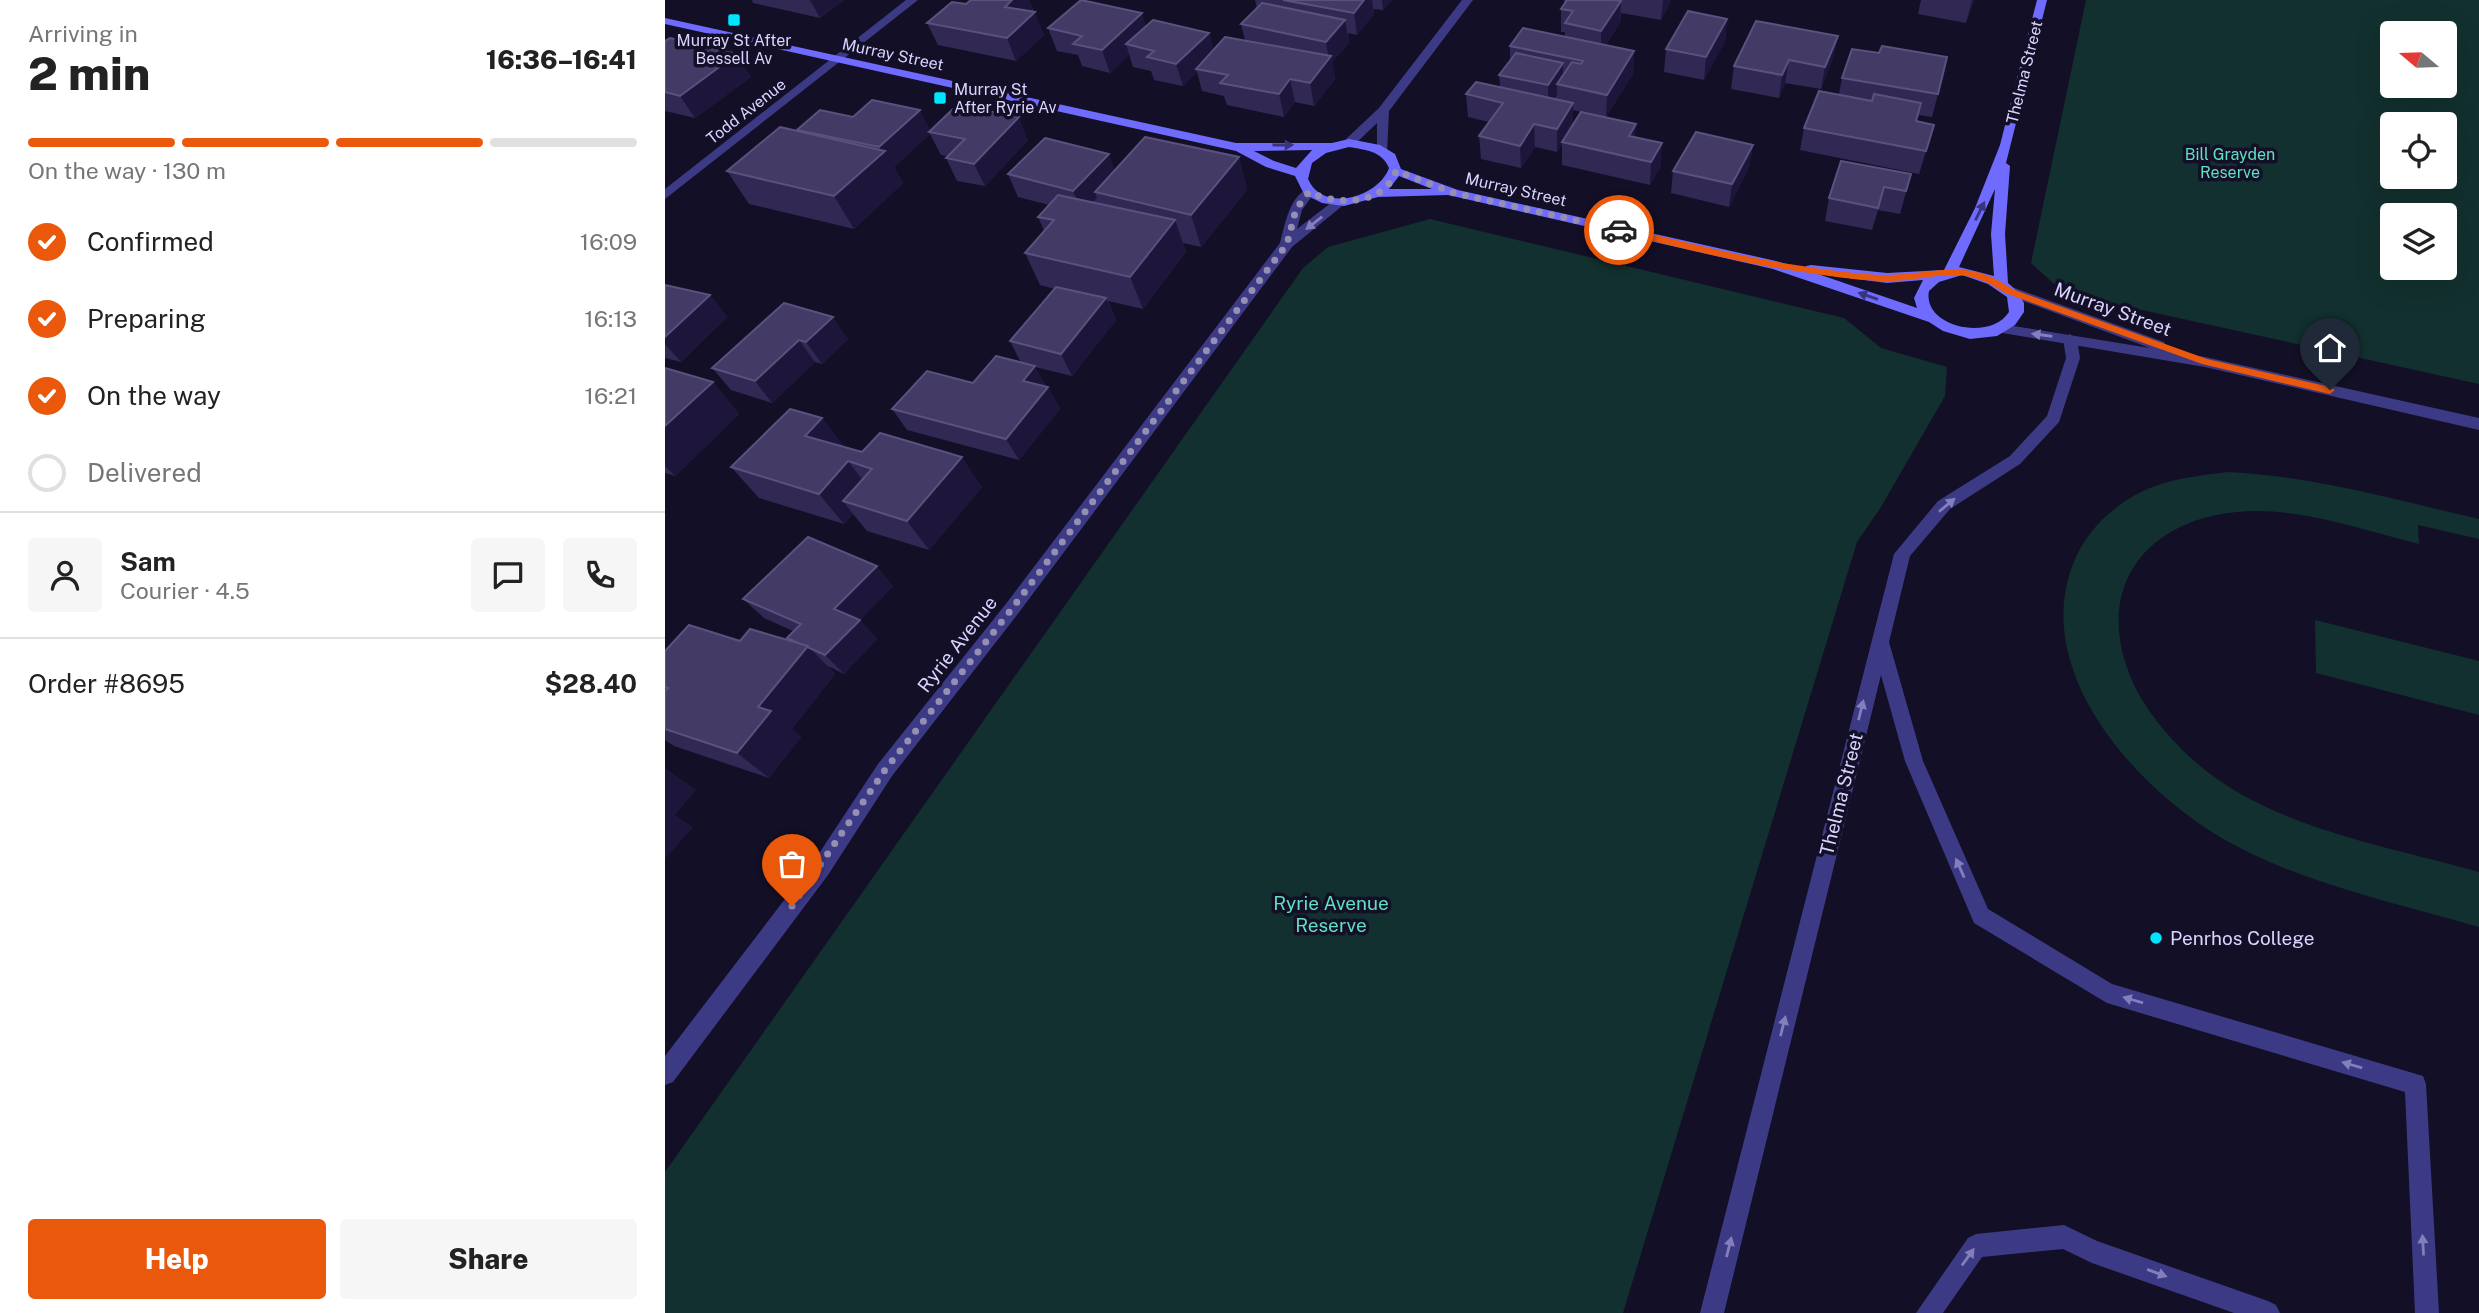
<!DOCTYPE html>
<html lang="en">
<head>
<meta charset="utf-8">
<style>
	:root { --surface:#fff; --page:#f6f6f6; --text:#222; --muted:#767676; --line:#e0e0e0; --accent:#ea580c }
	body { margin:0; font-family:"Public Sans",sans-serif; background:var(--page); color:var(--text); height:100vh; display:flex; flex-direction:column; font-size:26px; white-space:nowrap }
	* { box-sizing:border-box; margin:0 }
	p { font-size:23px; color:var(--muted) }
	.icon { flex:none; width:38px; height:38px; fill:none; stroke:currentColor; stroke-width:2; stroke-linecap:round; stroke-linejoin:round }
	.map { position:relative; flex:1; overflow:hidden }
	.details { display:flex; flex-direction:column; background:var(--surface); width:665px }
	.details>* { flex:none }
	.needle { width:46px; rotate:289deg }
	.controls { position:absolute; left:1715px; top:21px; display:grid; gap:14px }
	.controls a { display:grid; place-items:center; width:77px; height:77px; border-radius:7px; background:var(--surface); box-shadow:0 7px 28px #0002; font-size:35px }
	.pin { position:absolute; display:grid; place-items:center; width:60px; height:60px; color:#fff; margin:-72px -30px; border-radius:50% 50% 50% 0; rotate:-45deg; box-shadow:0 0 7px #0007 }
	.pin .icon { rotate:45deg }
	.courier { position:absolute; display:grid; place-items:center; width:70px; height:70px; margin:-35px; border:5px solid #ea580c; border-radius:50%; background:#fff; color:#222; box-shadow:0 2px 9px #0007 }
	.head em { font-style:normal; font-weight:800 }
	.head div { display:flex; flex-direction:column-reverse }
	.head { display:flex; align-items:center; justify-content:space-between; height:119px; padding:0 28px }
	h1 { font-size:46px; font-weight:800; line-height:52px }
	.bar { display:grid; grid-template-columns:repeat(4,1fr); gap:10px 7px; align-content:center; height:84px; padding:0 28px }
	.bar i { height:9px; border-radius:5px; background:var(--line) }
	.bar .active { background:var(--accent) }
	.bar p { grid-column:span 4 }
	.line { display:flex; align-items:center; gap:18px; padding:0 28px; border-top:2px solid var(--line) }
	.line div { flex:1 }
	.round { display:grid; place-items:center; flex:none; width:74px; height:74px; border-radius:7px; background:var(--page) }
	ol { padding:0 28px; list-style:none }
	li { display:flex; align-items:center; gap:21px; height:77px }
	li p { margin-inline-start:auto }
	li .icon { padding:7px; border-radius:50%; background:var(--accent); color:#fff; stroke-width:4 }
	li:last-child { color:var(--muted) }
	li i { width:38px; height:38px; border:4px solid var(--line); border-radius:50% }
	.action { display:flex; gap:14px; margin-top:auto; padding:14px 28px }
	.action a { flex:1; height:80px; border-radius:7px; background:var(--accent); color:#fff; font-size:28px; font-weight:800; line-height:80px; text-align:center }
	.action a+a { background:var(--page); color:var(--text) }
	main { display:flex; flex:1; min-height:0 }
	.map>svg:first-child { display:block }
</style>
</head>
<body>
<main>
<section class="details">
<div class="head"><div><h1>2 min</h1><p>Arriving in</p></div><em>16:36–16:41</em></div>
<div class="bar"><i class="active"></i><i class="active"></i><i class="active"></i><i></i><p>On the way · 130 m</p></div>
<ol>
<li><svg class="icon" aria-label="check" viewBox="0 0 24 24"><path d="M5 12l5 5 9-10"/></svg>Confirmed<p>16:09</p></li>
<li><svg class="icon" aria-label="check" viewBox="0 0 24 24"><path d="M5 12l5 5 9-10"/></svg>Preparing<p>16:13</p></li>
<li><svg class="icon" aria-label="check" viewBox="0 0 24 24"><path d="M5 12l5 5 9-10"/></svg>On the way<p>16:21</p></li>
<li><i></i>Delivered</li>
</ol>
<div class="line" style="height:126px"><a class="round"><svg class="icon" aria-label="person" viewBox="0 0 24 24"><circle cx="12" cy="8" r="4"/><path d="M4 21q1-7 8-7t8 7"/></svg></a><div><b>Sam</b><p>Courier · 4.5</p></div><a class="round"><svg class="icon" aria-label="chat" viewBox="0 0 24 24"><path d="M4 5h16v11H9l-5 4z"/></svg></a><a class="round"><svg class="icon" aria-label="phone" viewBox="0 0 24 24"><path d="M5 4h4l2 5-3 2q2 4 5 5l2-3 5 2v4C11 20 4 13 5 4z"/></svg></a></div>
<div class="line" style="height:91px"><div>Order #8695</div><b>$28.40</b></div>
<div class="action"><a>Help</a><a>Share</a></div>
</section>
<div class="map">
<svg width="1814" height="1313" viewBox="0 0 1814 1313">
	<rect width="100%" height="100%" fill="#130f26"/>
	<g fill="#12302f" fill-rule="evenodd">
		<path d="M1421 0H1814V384L1399 293 1366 263ZM1727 33H1780V86H1727ZM1727 124H1780V177H1727ZM1727 215H1780V268H1727Z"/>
		<path d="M765 219 1179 318 1216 348 1282 367 1280 396 1216 507 1192 542 958 1313H0V1172L638 268 663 247Z"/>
		<path d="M1563 472C1648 476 1731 500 1814 519V539L1753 525 1754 544C1697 530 1633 506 1572 512 1483 520 1430 585 1464 673 1477 708 1506 741 1534 765 1608 828 1722 846 1814 872V927C1725 901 1629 882 1550 834 1466 782 1367 670 1408 564 1422 528 1453 500 1490 486 1513 478 1538 475 1563 472Z"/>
		<path d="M1650 620 1814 661V715L1651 673Z"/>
	</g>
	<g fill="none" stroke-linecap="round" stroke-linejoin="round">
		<g fill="#3d3a85" fill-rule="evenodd">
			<path d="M1405 334 1412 339 1415 358 1394 422 1355 464 1285 509 1245 556 1224 642 1258 761 1323 909 1447 984 1758 1076 1761 1084 1774 1313H1750L1740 1092 1442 1003 1309 923 1240 761 1216 675 1059 1313H1035L1229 554 1273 501 1345 456 1382 416 1401 358 1398 339Z"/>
			<path d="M1399 1225 1432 1241 1603 1301 1611 1305 1615 1313H1569L1427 1263 1398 1249 1317 1257 1278 1313H1251L1303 1238 1311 1234Z"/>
		</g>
		<g fill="#3d3a85" fill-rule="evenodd">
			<path d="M241 0H253L0 199V189Z"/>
			<path d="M797 0H808L724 111 722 153 718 154 712 150V123L688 146H680V140L714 108Z"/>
			<path d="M644 188 650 192 637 210 632 229 671 199H681L682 202 627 247 352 615 227 776 163 875 8 1082 0 1085V1056L149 861 213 764 340 605 615 243C620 225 624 196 644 188Z"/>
			<path d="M1344 286 1499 342 1501 346 1497 350 1540 357 1814 418V430L1540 367 1331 332 1329 329 1336 324 1485 348 1339 294 1337 291Z"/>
		</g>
		<path fill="#6f6bff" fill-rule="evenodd" d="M1372 0H1382L1341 163 1345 166 1340 234 1343 283 1352 291 1359 303V312L1350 325 1332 336 1305 339 1278 331 1264 322 1108 269 783 195 713 197 679 206 657 203 639 194 630 176 601 167 571 151 0 24V18L571 143H667L684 139 715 145 730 154 736 169 793 190 1111 261 1140 270 1141 266 1146 265 1222 273 1279 270 1310 208 1335 145ZM684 147C701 150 717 151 724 168 714 197 658 214 643 179L647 163 661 153ZM647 150 631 168 609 161 589 151ZM734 176 767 189H724ZM1330 189 1326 234 1329 276 1294 267ZM1153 274 1222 283 1258 280 1249 298 1252 308ZM1297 275 1323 284 1342 297 1344 312C1325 342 1257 327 1264 291L1274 282Z"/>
	</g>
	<g fill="#312854" fill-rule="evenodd">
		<path d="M87 0H179L155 18 88 3Z"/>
		<path d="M305 0H364L379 35 351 61 273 45 262 23 301 4Z"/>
		<path d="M590 0H727L718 10 709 9V14L692 35 683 33 684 43 667 62 670 79 649 106 630 102 619 117 562 105 559 96 537 91 532 72 518 86 489 80 486 71 468 67 464 54 445 73 417 66 413 55 392 51 383 28 481 26 544 33 548 50 580 40 576 24 592 9Z"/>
		<path d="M899 0H998V2L1005 3 996 20 956 13 955 23 941 45 969 51 968 74 941 117 970 137 996 166 985 185 897 165V144L892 152 870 147 856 168 816 159 814 136 824 122 803 117 801 94 835 87 834 75 845 60V46L900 37V32H896V9L900 3H899ZM908 110 916 112 908 124Z"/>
		<path d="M1256 0H1309L1301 23 1253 14Z"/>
		<path d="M1062 19 1060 41 1039 80 999 72 1001 49Z"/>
		<path d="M1173 36 1168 58 1156 89 1120 83 1114 98 1066 89 1069 66Z"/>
		<path d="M0 41 86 77 30 118 0 111Z"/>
		<path d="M1177 78 1273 94 1267 117 1253 115 1251 121 1269 125 1254 174 1135 150 1139 128 1174 94Z"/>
		<path d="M132 130 265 131 363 140 320 186 292 181 281 158 283 156 276 155 265 134 229 167 238 183 189 229 84 204 62 171 132 131Z"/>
		<path d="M1088 145 1084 167 1064 207 1006 193 1008 171Z"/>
		<path d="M574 157 582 190 536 247 518 243 521 252 478 309 443 301 451 320 407 376 370 367 381 387H383L395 409 354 460 242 430 227 409 308 383 356 363 345 341 390 289 375 285 360 253 379 231 373 217 384 205 353 197 343 174 450 170Z"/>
		<path d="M1246 174 1235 214 1213 210 1207 230 1160 221 1164 198Z"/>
		<path d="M0 285 45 295 62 317 16 362 0 358Z"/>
		<path d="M119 303 183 339 157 364 150 362 107 403 66 390 47 368Z"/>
		<path d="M0 368 48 382 74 414 10 476 0 473Z"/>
		<path d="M157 418 179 447 317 487 264 550 202 531 188 514 179 524 94 498 66 467Z"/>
		<path d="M228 586 195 620 212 639 179 674 163 666 170 674 127 729 136 737 104 778 9 746 0 740V651L75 641H126L122 638 128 631 99 618 78 599Z"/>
	</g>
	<g fill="#1d163a">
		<path d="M145 0H179L155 18Z"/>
		<path d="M347 0H364L368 11 340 7Z"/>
		<path d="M699 0H707L709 14 692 35 689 13Z"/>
		<path d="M717 0H727L718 10Z"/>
		<path d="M998 0H1005V3L996 20Z"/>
		<path d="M1307 0H1309L1301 23Z"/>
		<path d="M956 1 955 23 936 53V31Z"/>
		<path d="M370 12 379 35 351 61 342 38Z"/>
		<path d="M477 13 484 36 461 44 464 54 445 73 437 50Z"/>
		<path d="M1062 19 1060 41 1039 80 1041 57Z"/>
		<path d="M680 20 684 43 667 62 670 79 649 106 645 83 664 59 661 42Z"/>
		<path d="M544 33 550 55 531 69 532 72 518 86 511 64Z"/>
		<path d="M1173 36 1168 58 1156 89 1160 67Z"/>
		<path d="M969 51 968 74 941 118 942 95Z"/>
		<path d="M72 54 86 77 30 118 15 96Z"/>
		<path d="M1124 60 1120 83 1114 98 1117 75Z"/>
		<path d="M898 63V85L892 84V95L883 108V85Z"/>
		<path d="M625 79 630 102 619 117 614 94Z"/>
		<path d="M908 103V126L892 152V129Z"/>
		<path d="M255 110 266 132H264L265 134 229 167 238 183 189 229 169 196 217 153 214 147Z"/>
		<path d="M354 117 363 140 320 186 309 164Z"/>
		<path d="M869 124 870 147 856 168 855 146Z"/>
		<path d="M971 124 970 146 963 158 964 136Z"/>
		<path d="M997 143 996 166 985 185 986 162Z"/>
		<path d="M1088 145 1084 167 1064 207 1067 184Z"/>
		<path d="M444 154 453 177 430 192 432 198 417 213 408 191Z"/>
		<path d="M574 157 582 190 536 247 526 215Z"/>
		<path d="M510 220 521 252 478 309 465 277Z"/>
		<path d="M45 295 62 317 16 362 0 344V337Z"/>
		<path d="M441 298 451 320 407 376 396 354Z"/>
		<path d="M168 317 183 339 157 364 141 342Z"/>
		<path d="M134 340 150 362 107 403 90 381Z"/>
		<path d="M370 366 381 388 358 381Z"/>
		<path d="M48 382 74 414 10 476 0 466V426Z"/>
		<path d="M383 387 395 409 354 460 341 439Z"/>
		<path d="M157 418 181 449 140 436Z"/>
		<path d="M297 457 317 487 264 550 242 521Z"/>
		<path d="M183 461 207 492 178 501 188 514 179 524 154 494Z"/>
		<path d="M212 566 228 586 195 620 212 639 179 674 160 655 169 609Z"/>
		<path d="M143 646 170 674 127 729 136 737 104 778 72 753 93 707Z"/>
		<path d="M0 768 31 790 10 815 28 827 0 859Z"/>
	</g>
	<g fill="#433a66" stroke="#5a527e" stroke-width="2">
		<path d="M306 0H347L340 7 370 12 342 38 262 23 287 2 301 4Z"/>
		<path d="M416 0 477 13 437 50 408 44 417 36 383 28Z"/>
		<path d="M618 0H699L689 13Z"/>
		<path d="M902 0H951L956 1 936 31 900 23 908 11 896 9Z"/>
		<path d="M597 3 680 20 661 42 576 24Z"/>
		<path d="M1023 11 1062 19 1041 57 1001 49Z"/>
		<path d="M488 20 544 33 511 64 482 57 489 51 461 44Z"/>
		<path d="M1091 21 1173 36 1160 67 1124 60 1117 75 1069 66Z"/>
		<path d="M858 28 969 51 942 95 892 84 907 62 916 64 918 61 845 46Z"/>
		<path d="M560 37 666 56 645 83 625 79 614 94 555 83 563 75 531 69Z"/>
		<path d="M5 38 72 54 15 96 0 92V41Z"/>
		<path d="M1217 46 1282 57 1273 94 1177 78 1187 49 1214 53Z"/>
		<path d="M851 53 898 63 883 85 834 75Z"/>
		<path d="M811 82 908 103 892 129 869 124 855 146 814 136 838 103 801 94Z"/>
		<path d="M1154 91 1207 101 1209 94 1256 103 1251 121 1269 125 1261 151 1139 128Z"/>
		<path d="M207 100 255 110 214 147 132 130 155 110 188 117Z"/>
		<path d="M292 105 354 117 309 164 281 158 300 139 264 132Z"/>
		<path d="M916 112 971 124 964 136 997 143 986 162 897 142Z"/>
		<path d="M115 127 220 151 169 196 62 171Z"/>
		<path d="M1031 132 1088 145 1067 184 1008 171Z"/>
		<path d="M480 137 574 157 526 215 430 192Z"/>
		<path d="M380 138 444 154 408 191 343 174Z"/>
		<path d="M1176 161 1246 174 1241 191 1219 187 1213 208 1164 198Z"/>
		<path d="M393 195 510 220 465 277 360 253 389 220 373 217Z"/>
		<path d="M0 285 45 295 0 337Z"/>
		<path d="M391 287 441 298 396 354 345 341Z"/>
		<path d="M119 303 168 317 141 342 134 340 90 381 47 368Z"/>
		<path d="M331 356 370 366 358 381 383 387 341 439 227 409 262 371 308 383Z"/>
		<path d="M0 368 48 382 0 426Z"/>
		<path d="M125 409 157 418 140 436 197 452 215 433 297 457 242 521 178 501 207 469 183 461 154 494 66 467Z"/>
		<path d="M143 537 212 566 169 609 195 620 160 655 122 638 136 624 78 599Z"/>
		<path d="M24 625 75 641 85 629 143 646 93 707 106 711 72 753 0 729V691L3 688 0 687V651Z"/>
	</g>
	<defs><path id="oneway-solid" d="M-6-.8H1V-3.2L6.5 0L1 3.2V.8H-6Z" transform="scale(1.75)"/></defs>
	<g fill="#38347d">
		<use href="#oneway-solid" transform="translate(618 145)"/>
		<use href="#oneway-solid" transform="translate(1315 211) rotate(-64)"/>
		<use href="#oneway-solid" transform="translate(1203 296) rotate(-161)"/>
	</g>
	<g fill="#837fbc">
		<use href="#oneway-solid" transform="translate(649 223) rotate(142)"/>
		<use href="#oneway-solid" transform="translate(1377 335) rotate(-172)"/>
		<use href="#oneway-solid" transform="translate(1282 505) rotate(-40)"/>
		<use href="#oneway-solid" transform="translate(1196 710) rotate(-76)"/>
		<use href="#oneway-solid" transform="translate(1295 868) rotate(-114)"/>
		<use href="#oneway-solid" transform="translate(1468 1000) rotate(-164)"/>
		<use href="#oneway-solid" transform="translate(1118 1026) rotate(-76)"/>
		<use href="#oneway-solid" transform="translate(1687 1065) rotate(-164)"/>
		<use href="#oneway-solid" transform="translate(1758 1245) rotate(-93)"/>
		<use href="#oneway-solid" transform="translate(1064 1247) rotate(-76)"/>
		<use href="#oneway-solid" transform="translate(1303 1257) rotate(-54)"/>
		<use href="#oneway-solid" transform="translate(1492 1273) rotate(20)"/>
	</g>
	<path fill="#ea580c" d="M954 227C1007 238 1059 253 1112 262 1144 267 1191 275 1223 275 1274 274 1301 257 1347 289L1542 359 1665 387 1670 390 1665 394 1537 364 1340 293C1296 262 1272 280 1223 281 1191 281 1145 273 1112 268 1059 259 1004 245 951 232V228Z"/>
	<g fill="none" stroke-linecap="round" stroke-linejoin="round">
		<path stroke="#948fb3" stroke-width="7" stroke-dasharray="0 12.6" d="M127 906 220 770 346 610 622 244 631 209 644 192C673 206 719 205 731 171L789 193 954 230"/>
	</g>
	<g fill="#00e5ff" stroke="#130f26" stroke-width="2.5">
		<rect x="62" y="13" width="14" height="14" rx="3.5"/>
		<rect x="268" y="91" width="14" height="14" rx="3.5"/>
		<circle cx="1491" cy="938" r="7"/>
	</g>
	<g text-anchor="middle" stroke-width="7" stroke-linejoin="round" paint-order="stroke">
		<g font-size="16" fill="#d9d4ff" stroke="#130f26">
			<text x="69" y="46">Murray St After<tspan x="69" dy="18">Bessell Av</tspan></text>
			<text x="289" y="95" text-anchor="start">Murray St<tspan x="289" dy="18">After Ryrie Av</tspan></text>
		</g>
		<g font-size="16" fill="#d9d4ff" stroke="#130f26">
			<text transform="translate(228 54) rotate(12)" y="6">Murray Street</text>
			<text transform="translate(1359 72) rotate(-76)" y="6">Thelma Street</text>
			<text transform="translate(81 111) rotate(-38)" y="6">Todd Avenue</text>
			<text transform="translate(851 189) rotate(13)" y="6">Murray Street</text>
		</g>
		<g font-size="16" fill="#5fe0c0" stroke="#130f26">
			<text x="1565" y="160">Bill Grayden<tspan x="1565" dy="18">Reserve</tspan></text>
		</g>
		<g font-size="19" fill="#d9d4ff" stroke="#130f26">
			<text transform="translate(1448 309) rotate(20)" y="7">Murray Street</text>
			<text transform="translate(292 644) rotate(-52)" y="7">Ryrie Avenue</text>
			<text transform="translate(1176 794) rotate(-76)" y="7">Thelma Street</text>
		</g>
		<g font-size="19" fill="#5fe0c0" stroke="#130f26">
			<text x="666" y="910">Ryrie Avenue<tspan x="666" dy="22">Reserve</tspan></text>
		</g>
		<g font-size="19" fill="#d9d4ff" stroke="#130f26" text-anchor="start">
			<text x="1505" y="945">Penrhos College</text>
		</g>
	</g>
</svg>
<div class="controls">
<a><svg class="needle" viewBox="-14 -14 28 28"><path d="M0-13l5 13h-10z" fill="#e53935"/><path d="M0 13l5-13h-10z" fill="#767676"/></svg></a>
<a><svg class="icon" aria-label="locate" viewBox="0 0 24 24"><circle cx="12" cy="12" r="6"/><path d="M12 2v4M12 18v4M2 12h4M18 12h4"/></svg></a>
<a><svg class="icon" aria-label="layers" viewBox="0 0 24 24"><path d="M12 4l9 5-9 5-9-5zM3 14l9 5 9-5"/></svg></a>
</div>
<div class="pin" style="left:127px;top:906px;background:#ea580c"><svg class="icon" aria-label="bag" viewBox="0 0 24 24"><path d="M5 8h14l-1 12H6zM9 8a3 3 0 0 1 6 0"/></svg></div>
<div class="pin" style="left:1665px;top:390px;background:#1f2937"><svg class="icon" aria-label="home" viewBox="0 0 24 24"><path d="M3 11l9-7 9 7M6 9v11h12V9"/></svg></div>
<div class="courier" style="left:954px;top:230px"><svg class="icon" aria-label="car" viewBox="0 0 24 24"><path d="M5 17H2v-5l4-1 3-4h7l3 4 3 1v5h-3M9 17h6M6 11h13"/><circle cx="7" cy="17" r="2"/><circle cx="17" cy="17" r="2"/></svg></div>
</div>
</main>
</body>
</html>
